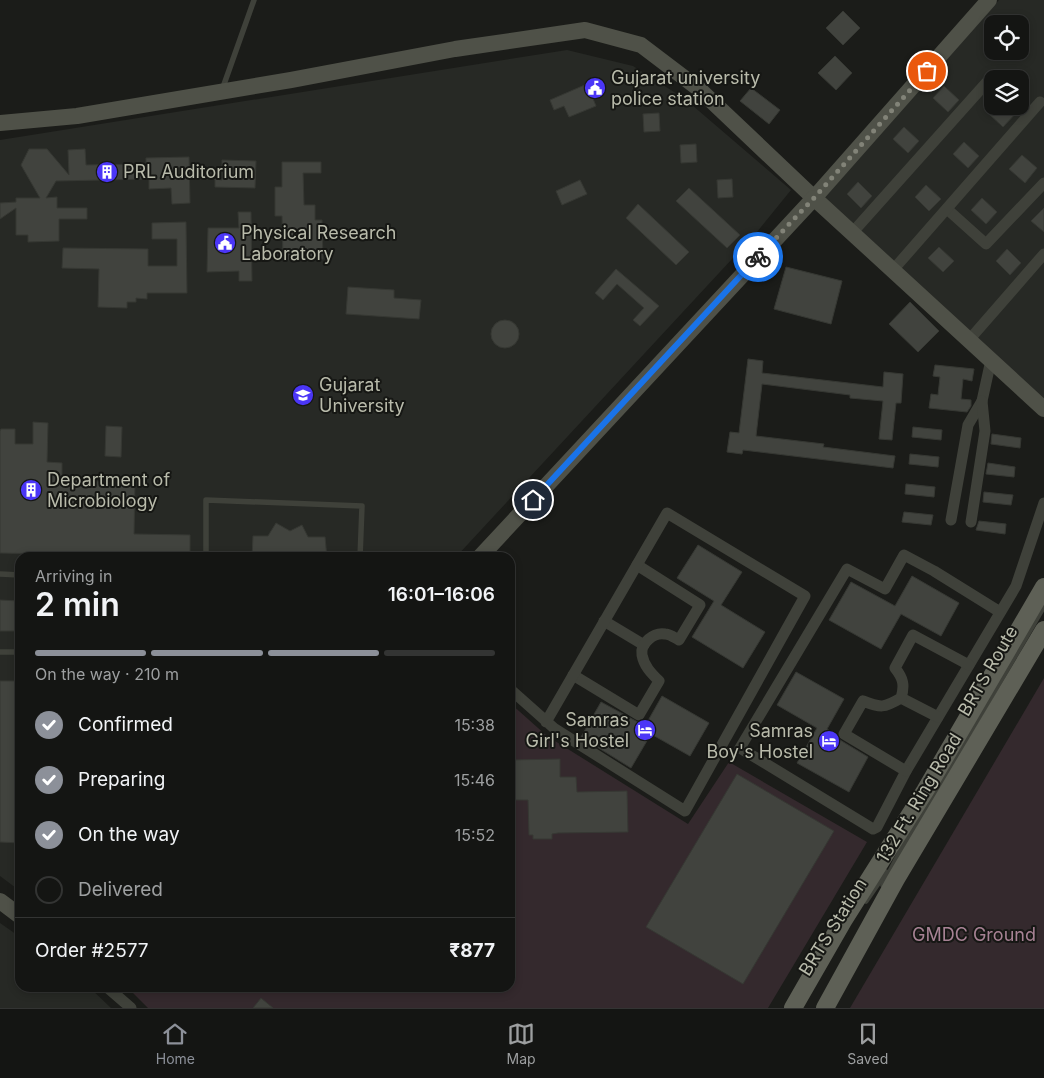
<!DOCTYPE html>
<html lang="en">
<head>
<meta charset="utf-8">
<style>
	:root { --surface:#141513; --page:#1d1e1c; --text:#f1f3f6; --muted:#9d9fa0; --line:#333433; --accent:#8c9099 }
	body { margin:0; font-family:Inter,sans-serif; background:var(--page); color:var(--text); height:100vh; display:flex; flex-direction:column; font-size:19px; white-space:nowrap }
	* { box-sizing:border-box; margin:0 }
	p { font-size:16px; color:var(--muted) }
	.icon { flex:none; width:28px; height:28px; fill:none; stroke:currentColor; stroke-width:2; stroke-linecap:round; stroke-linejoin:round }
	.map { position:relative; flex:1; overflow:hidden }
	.drawer { position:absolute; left:15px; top:552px; width:500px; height:440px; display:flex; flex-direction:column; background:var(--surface); border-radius:15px; box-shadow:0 2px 8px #0003,0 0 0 1px var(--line) }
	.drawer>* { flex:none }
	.controls { position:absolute; left:984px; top:15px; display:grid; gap:10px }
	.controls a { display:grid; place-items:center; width:45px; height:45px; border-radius:10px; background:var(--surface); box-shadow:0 2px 8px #0003,0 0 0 1px var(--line); font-size:25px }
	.pin { position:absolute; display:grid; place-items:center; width:42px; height:42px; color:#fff; margin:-21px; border:2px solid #fff; border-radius:50%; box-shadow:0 1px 5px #0007 }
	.courier { position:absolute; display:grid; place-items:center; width:50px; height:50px; margin:-25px; border:4px solid #1a73e8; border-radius:50%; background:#fff; color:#222; box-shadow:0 1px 6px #0007 }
	.headline em { font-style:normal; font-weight:600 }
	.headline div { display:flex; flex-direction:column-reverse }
	.headline { display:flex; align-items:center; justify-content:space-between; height:85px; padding:0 20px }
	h1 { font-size:32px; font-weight:600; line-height:38px }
	.bar { display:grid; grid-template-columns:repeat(4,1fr); gap:8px 5px; align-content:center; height:60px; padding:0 20px }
	.bar i { height:6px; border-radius:4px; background:var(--line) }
	.bar .selected { background:var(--accent) }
	.bar p { grid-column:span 4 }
	.line { display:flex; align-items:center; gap:12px; padding:0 20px; border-top:1px solid var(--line) }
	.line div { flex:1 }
	ol { padding:0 20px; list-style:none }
	li { display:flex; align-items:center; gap:15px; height:55px }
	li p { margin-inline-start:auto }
	li .icon { padding:5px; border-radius:50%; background:var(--accent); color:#fff; stroke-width:4 }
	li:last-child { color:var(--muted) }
	li i { width:28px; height:28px; border:2px solid var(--line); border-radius:50% }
	.tab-bar { display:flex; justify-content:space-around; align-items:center; height:70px; border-top:1px solid var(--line); background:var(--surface); font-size:14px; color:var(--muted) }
	.tab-bar a { display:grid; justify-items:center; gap:2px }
	.tab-bar .selected { color:var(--accent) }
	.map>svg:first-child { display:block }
</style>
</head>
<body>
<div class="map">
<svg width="1044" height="1008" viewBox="0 0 1044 1008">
	<rect width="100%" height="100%" fill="#1b1c19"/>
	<g fill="#272925" fill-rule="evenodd">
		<path d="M999 0H1044V399L823 199ZM992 24H1020V51H992ZM992 79H1020V106H992Z"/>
		<path d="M567 50 633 66 685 99 791 190 757 232 456 557 20 558V891L0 876V140Z"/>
		<path d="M0 923 20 937V988H90L111 1008H0Z"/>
	</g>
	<g fill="#34292d">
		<path d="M1044 678V1008H850Z"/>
		<path d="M510 703 547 736 688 824 729 762 867 842 768 1008H148L128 988H510Z"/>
	</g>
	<g fill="#41433e" stroke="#363833">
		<path d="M843 11 860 28 843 45 826 28Z"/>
		<path d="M835 56 852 73 836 90 818 73Z"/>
		<path d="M587 84 596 106 569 117 564 106 554 110 550 100Z"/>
		<path d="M944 86 959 100 948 112 933 98Z"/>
		<path d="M751 88 780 110 769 124 740 101Z"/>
		<path d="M996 106H1015L1019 110 1003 127 989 114Z"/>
		<path d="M659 113 660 131 644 132 643 114Z"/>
		<path d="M904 127 919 141 908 153 893 139Z"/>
		<path d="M964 142 979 156 968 168 953 154Z"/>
		<path d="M696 144 697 162 681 163 680 145Z"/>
		<path d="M29 149H47L69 175 68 150 85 149 86 165 146 164V158L189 157 190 203 172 204 171 188 149 189V179L56 181 46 198 57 197V208H87V219H59V241L28 242V235H16V208L0 219V203L16 202V198H40L21 165Z"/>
		<path d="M1022 155 1037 168 1025 183 1009 169Z"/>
		<path d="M222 160 256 161 255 188 215 187V179L222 180Z"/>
		<path d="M282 162H321V173H303L304 205H315V220H322L323 259 283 260 282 216H275V187H282Z"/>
		<path d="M732 179 733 197 718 198 717 180Z"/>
		<path d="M580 180 587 194 562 205 556 191Z"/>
		<path d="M858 182 872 196 861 208 847 194Z"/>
		<path d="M926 185 941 199 929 211 915 197Z"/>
		<path d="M689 188 740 235 727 248 676 201Z"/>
		<path d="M982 198 997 212 986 224 971 210Z"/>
		<path d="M638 204 689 252 676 265 626 218Z"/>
		<path d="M1044 208V232L1031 221Z"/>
		<path d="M238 212H251L252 281H239V271L207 272 208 228H239Z"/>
		<path d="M186 222 187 293H147V299L136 298V302H127V308L98 307 99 269 62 268 63 248 148 249V266H177V239H152V223Z"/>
		<path d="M939 247 954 261 943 272 928 258Z"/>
		<path d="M1007 249 1021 263 1010 275 996 261Z"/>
		<path d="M786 267 842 281 831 324 774 309Z"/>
		<path d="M616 269 659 306 640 326 633 320 644 308 617 284 603 300 595 293Z"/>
		<path d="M348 287 394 290V298L421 300 419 319 346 314Z"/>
		<path d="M910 302 939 331 918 352 889 324Z"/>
		<circle cx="505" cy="334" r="14"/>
		<path d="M748 359 763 361 762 373 883 387 884 372 903 374 901 403H896L892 440 879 439 883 401 850 398V395L762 384 756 436 824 444 823 447 895 456 893 468 743 450 742 454 727 452 730 432 739 433Z"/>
		<path d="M935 365 974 369 972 381 963 379 961 399 971 400V406L967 412 929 408 931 394 938 395 940 377 933 376Z"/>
		<path d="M33 422 48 423 47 462 62 463V480L135 482 134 534 190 535V557L0 553V431L1 429H15V444H33Z"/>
		<path d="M106 426 122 427 121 457 105 456Z"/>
		<path d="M913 427 942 430 941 440 912 437Z"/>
		<path d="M992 434 1021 438 1020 448 991 444Z"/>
		<path d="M910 454 939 457 938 467 909 464Z"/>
		<path d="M988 463 1015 467 1014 477 986 474Z"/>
		<path d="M906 484 935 487 934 497 905 494Z"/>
		<path d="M984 492 1013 495 1011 505 983 502Z"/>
		<path d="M904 512 933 515 931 525 902 522Z"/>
		<path d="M979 521 1006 524 1005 534 976 530Z"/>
		<path d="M276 523 290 531 302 525 308 537H325L327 558H252L253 536H268Z"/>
		<path d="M698 545 742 572 721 605 765 632 743 668 692 637 714 601 677 578Z"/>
		<path d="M912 576 959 603 941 636 901 614 881 649 829 620 851 582 895 606Z"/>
		<path d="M0 600 20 601V631H0Z"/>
		<path d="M796 672 844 699 827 729 837 735 840 740 868 757 849 792 797 763 817 728 777 705Z"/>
		<path d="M0 681H20V843L0 842Z"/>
		<path d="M662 696 709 723 690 756 651 734 631 768 581 737 601 702 645 726Z"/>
		<path d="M560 759V777H576L577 792 627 791 628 832 558 833 552 834V839H533V835H529L528 800H510V760Z"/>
		<path d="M737 774 834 831 743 984 646 927Z"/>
		<path d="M261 998 273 1008H253Z"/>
	</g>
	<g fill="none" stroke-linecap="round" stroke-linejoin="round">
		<g stroke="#3f413a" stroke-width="5.5">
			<path d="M222 90 254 0"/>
			<path d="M206 558V500L362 506 360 558"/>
			<path d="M0 574 20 575"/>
			<path d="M0 652H20"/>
			<path d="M883 885 898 856 1044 606"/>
			<path d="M866 901 886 872"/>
		</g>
		<g stroke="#3f413a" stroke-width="11">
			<path d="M947 209 986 244 1044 183"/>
			<path d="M852 233 987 82"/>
			<path d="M893 270 1040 102"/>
			<path d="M969 340 1044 254"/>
			<path d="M951 520 968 425 982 401 991 360"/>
			<path d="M971 522 985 431 982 401"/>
			<path d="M1000 612 934 571 904 555 885 589 847 569 740 748 873 829 877 827 906 771 1016 586 1044 503"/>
			<path d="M604 621 644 645"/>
			<path d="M573 675 639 715 659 681C651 673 644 666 642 655 640 643 654 632 665 634 670 634 675 638 679 640L700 605 637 565"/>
			<path d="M510 689 555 729 685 811 805 596 667 513 546 722"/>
			<path d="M901 698 938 717"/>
			<path d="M906 771 844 734 863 701C881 708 884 708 901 698 905 685 903 678 895 668L913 635 969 665"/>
			<path d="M108 988 131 1008"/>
		</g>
		<g stroke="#4f5148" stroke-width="16">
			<path d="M0 123 77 116 291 80 455 49 585 30 641 45 699 89 814 198 989 0"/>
			<path d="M479 558 814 198 1044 409"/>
			<path d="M0 901 20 916"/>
		</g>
		<g stroke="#5e6056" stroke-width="18">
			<path d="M793 1008 843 921 925 791 1044 587"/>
			<path d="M825 1008 896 879 1044 630"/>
		</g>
	</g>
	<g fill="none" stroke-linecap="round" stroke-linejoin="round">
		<path stroke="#828378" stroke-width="5" stroke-dasharray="0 9" d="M758 257 814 198 927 71"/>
		<path stroke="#1a73e8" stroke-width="6" d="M533 500 758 257"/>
	</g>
	<defs>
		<g id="civic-disc" transform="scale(1.125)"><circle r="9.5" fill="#4b36f7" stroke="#161714"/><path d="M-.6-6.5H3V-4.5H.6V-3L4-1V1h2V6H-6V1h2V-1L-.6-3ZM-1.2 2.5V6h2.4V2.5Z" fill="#fff"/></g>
		<g id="building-disc" transform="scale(1.125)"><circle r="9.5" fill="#4b36f7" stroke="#161714"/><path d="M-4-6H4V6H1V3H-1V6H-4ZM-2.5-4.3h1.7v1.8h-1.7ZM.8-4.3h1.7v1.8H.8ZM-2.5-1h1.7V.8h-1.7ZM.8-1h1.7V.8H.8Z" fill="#fff"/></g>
		<g id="university-disc" transform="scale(1.125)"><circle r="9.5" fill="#4b36f7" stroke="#161714"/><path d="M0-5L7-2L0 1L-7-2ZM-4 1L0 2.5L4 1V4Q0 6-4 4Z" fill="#fff"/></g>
		<g id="hotel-disc" transform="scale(1.125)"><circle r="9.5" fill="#4b36f7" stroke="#161714"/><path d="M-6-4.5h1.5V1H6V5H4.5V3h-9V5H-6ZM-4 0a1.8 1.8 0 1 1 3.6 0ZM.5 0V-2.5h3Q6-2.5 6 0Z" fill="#fff"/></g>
	</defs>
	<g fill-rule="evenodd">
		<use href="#civic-disc" x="595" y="88"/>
		<use href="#building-disc" x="107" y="172"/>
		<use href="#civic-disc" x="225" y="243"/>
		<use href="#university-disc" x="303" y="395"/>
		<use href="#building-disc" x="31" y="490"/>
		<use href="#hotel-disc" x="645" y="730"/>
		<use href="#hotel-disc" x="829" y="741"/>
	</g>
	<g text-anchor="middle" stroke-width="4" stroke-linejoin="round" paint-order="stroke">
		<g font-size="18" fill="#b9bbab" stroke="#161714" text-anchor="start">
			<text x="611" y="84">Gujarat university<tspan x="611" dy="21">police station</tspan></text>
			<text x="123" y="178">PRL Auditorium</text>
			<text x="241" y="239">Physical Research<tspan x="241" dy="21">Laboratory</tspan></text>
			<text x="319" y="391">Gujarat<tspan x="319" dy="21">University</tspan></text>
			<text x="47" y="486">Department of<tspan x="47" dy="21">Microbiology</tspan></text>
			<text x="629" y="726" text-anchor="end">Samras<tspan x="629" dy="21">Girl's Hostel</tspan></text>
			<text x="813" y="737" text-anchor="end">Samras<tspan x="813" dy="21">Boy's Hostel</tspan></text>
		</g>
		<g font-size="18" fill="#b9bbab" stroke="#161714">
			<text transform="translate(988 671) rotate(-60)" y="6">BRTS Route</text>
			<text transform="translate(919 798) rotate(-59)" y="6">132 Ft. Ring Road</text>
			<text transform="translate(833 927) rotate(-58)" y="6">BRTS Station</text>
		</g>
		<g font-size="18" fill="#a78294" stroke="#161714">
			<text x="974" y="941">GMDC Ground</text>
		</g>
	</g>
</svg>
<div class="controls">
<a><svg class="icon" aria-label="locate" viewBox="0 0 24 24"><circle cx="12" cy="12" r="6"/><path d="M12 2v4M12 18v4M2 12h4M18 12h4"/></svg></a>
<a><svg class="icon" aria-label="layers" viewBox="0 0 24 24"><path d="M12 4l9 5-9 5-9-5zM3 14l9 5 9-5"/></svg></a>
</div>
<div class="pin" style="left:927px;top:71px;background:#ea580c"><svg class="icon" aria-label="bag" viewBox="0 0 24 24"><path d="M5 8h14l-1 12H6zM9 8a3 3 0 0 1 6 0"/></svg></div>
<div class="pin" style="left:533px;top:500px;background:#1f2937"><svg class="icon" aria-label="home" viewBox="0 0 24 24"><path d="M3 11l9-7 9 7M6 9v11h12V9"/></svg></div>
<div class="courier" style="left:758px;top:257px"><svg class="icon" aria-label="bike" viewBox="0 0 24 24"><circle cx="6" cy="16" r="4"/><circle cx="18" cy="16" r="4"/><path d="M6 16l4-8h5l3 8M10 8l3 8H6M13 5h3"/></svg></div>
<section class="drawer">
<div class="headline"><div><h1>2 min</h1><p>Arriving in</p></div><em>16:01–16:06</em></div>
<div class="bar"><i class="selected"></i><i class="selected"></i><i class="selected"></i><i></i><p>On the way · 210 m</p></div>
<ol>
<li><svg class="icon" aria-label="check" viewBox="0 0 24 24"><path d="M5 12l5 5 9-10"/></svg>Confirmed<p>15:38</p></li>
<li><svg class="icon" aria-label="check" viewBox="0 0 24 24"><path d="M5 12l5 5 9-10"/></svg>Preparing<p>15:46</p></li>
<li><svg class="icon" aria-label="check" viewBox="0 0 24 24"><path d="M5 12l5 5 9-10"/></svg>On the way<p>15:52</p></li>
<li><i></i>Delivered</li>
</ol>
<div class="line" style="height:65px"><div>Order #2577</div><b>₹877</b></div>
</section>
</div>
<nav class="tab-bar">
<a class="selected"><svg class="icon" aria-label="home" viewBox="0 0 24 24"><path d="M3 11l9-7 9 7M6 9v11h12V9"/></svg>Home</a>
<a><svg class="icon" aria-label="map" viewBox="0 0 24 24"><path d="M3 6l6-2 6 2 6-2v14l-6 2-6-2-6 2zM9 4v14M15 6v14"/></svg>Map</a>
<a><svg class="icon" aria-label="saved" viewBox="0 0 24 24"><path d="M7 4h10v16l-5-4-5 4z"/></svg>Saved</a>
</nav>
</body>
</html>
